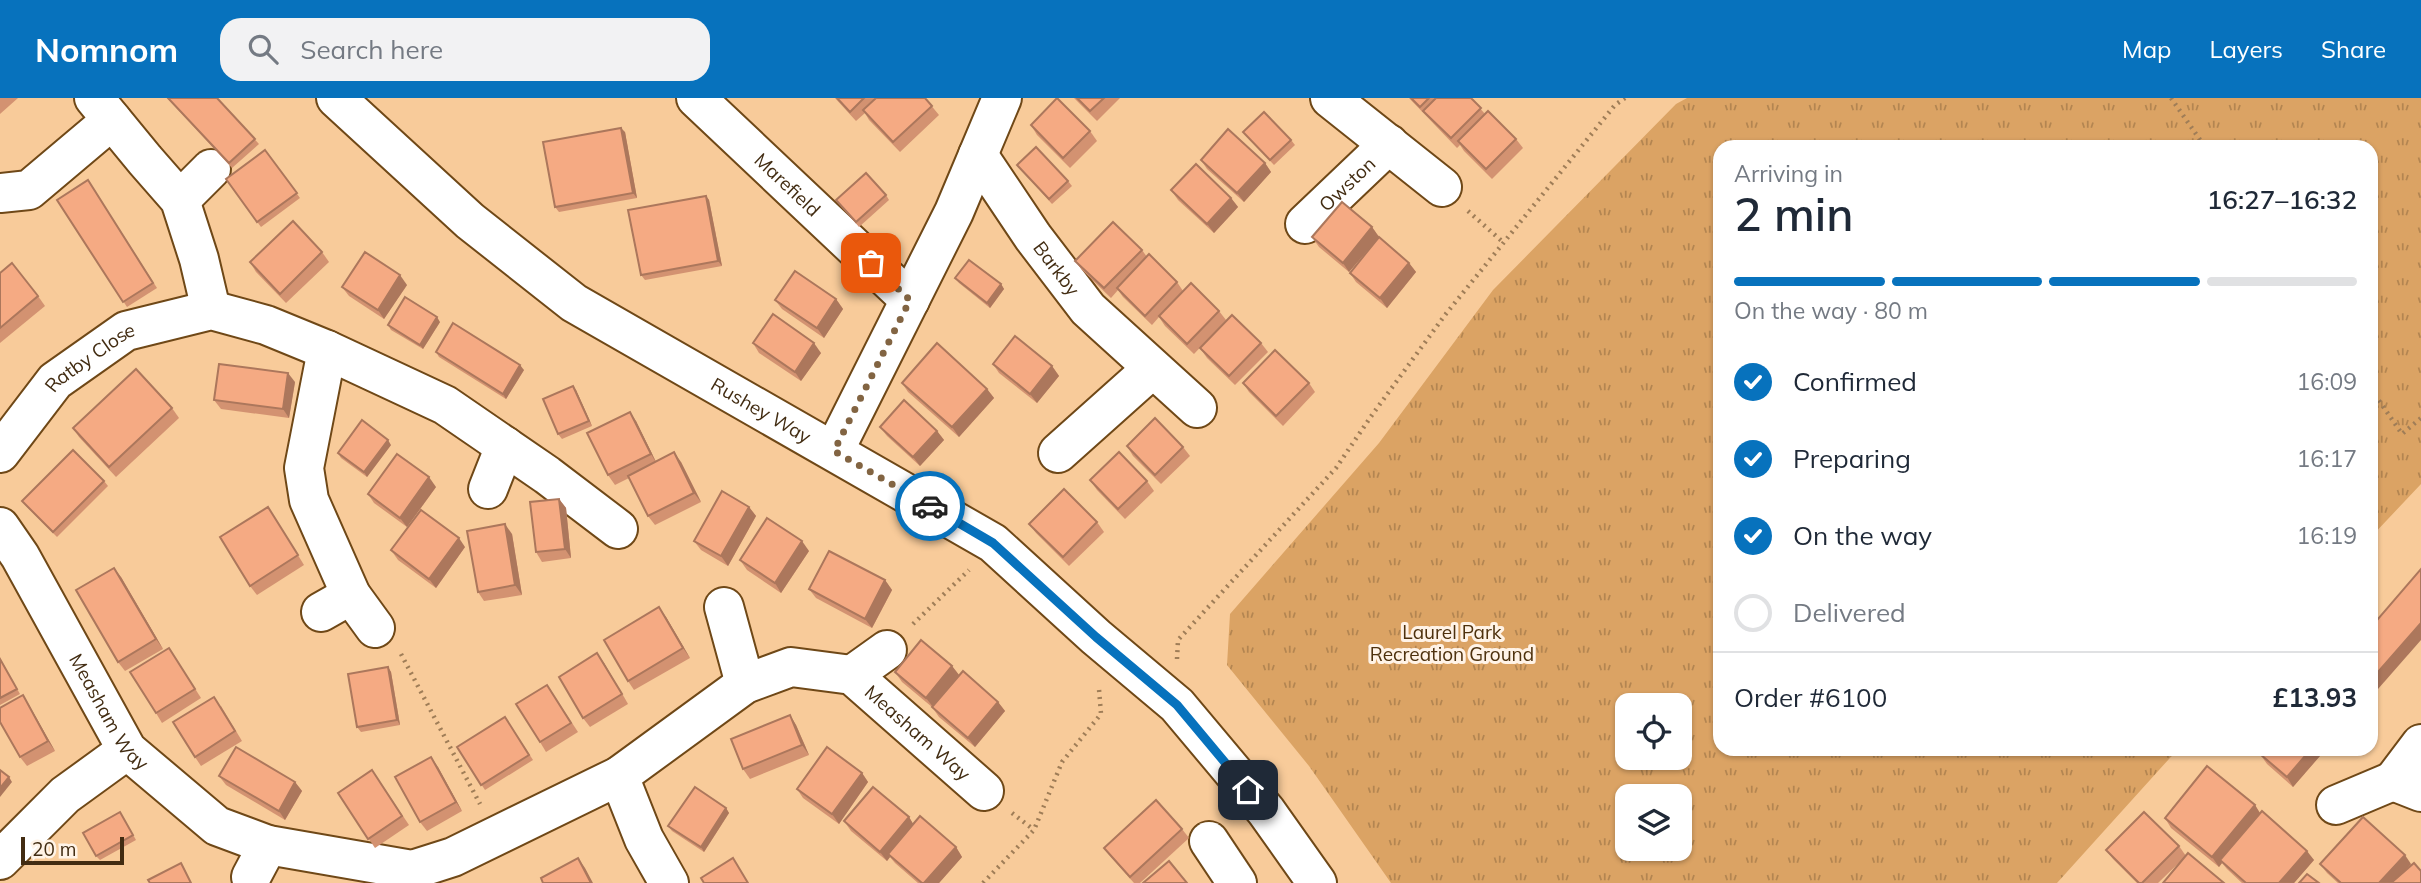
<!DOCTYPE html>
<html lang="en">
<head>
<meta charset="utf-8">
<style>
	:root { --surface:#fff; --page:#f2f2f3; --text:#1f2937; --muted:#747a83; --line:#e0e1e3; --accent:#0772bd }
	body { margin:0; font-family:Mulish,sans-serif; background:var(--page); color:var(--text); height:100vh; display:flex; flex-direction:column; font-size:26px; white-space:nowrap }
	* { box-sizing:border-box; margin:0 }
	p { font-size:23px; color:var(--muted) }
	.icon { flex:none; width:38px; height:38px; fill:none; stroke:currentColor; stroke-width:2; stroke-linecap:round; stroke-linejoin:round }
	.map { position:relative; flex:1; overflow:hidden }
	.side { position:absolute; left:1713px; top:42px; width:665px; height:616px; display:flex; flex-direction:column; background:var(--surface); border-radius:21px; box-shadow:0 2px 5px #0004 }
	.side>* { flex:none }
	.controls { position:absolute; left:1615px; top:595px; display:grid; gap:14px }
	.controls a { display:grid; place-items:center; width:77px; height:77px; border-radius:14px; background:var(--surface); box-shadow:0 2px 5px #0004; font-size:35px }
	.scale { position:absolute; left:21px; bottom:18px; width:103px; box-sizing:border-box; padding-left:7px; border:4px solid #422c12; border-top:0; font-size:19px; line-height:24px; white-space:nowrap; color:#422c12; -webkit-text-stroke:5px #fff3e7; paint-order:stroke }
	.pin { position:absolute; display:grid; place-items:center; width:60px; height:60px; color:#fff; margin:-30px; border-radius:14px; box-shadow:0 4px 10px #0006 }
	.courier { position:absolute; display:grid; place-items:center; width:70px; height:70px; margin:-35px; border:5px solid #0772bd; border-radius:50%; background:#fff; color:#222; box-shadow:0 2px 9px #0007 }
	.summary em { font-style:normal; font-weight:600 }
	.summary div { display:flex; flex-direction:column-reverse }
	.summary { display:flex; align-items:center; justify-content:space-between; height:119px; padding:0 21px }
	h1 { font-size:46px; font-weight:600; line-height:52px }
	.bar { display:grid; grid-template-columns:repeat(4,1fr); gap:10px 7px; align-content:center; height:84px; padding:0 21px }
	.bar i { height:9px; border-radius:5px; background:var(--line) }
	.bar .active { background:var(--accent) }
	.bar p { grid-column:span 4 }
	.line { display:flex; align-items:center; gap:18px; padding:0 21px; border-top:2px solid var(--line) }
	.line div { flex:1 }
	ol { padding:0 21px; list-style:none }
	li { display:flex; align-items:center; gap:21px; height:77px }
	li p { margin-inline-start:auto }
	li .icon { padding:7px; border-radius:50%; background:var(--accent); color:#fff; stroke-width:4 }
	li:last-child { color:var(--muted) }
	li i { width:38px; height:38px; border:4px solid var(--line); border-radius:50% }
	header { display:flex; align-items:center; gap:42px; box-sizing:border-box; height:98px; padding:0 35px; background:var(--accent); color:#fff }
	header strong { font-size:33px }
	nav { display:flex; gap:38px; margin-inline-start:auto; font-size:24px }
	.search { width:490px; height:63px; background:var(--page); display:flex; align-items:center; gap:18px; box-sizing:border-box; padding:0 24px; border-radius:21px; color:var(--muted); font-size:26px }
	.map>svg:first-child { display:block }
</style>
</head>
<body>
<header>
<strong>Nomnom</strong>
<div class="search"><svg class="icon" aria-label="search" viewBox="0 0 24 24"><circle cx="10" cy="10" r="6"/><path d="M15 15l6 6"/></svg>Search here</div>
<nav><a>Map</a><a>Layers</a><a>Share</a></nav>
</header>
<div class="map">
<svg width="2421" height="785" viewBox="0 0 2421 785">
	<defs>
		<pattern id="park-tufts" width="24" height="20" patternUnits="userSpaceOnUse" patternTransform="scale(1.75)"><rect width="24" height="20" fill="#dba364"/><path d="M3 7l-1-3M5 7V3M7 7l1-3M15 17l-1-3M17 17v-4M19 17l1-3" fill="none" stroke="#b38551"/></pattern>
	</defs>
	<rect width="100%" height="100%" fill="#f8cb9a"/>
	<path fill="url(#park-tufts)" fill-rule="evenodd" d="M1687 0H2421V386L2371 439V49H1720V651H2178L2057 785H1391L1309 668 1227 567 1230 516 1379 345 1493 192 1676 6ZM1628 607H1680V660H1628ZM1628 698H1680V751H1628Z"/>
	<g fill="none" stroke-linecap="round" stroke-linejoin="round">
		<g stroke="#6f4817" stroke-width="42">
			<g id="street">
				<path d="M94 0 145 62 180 102 199 161 211 212"/>
				<path id="s1" d="M696 0 910 202"/>
				<path d="M1330 0 1442 89"/>
				<path id="s2" d="M978 57 1033 139 1088 211 1197 310"/>
				<path d="M0 95 29 92 112 22"/>
				<path d="M180 102 211 71"/>
				<path id="s3" d="M1305 126 1389 46"/>
				<path d="M327 252 304 370 309 402 351 497 375 530"/>
				<path d="M834 353 954 114 1002 0"/>
				<path id="s4" d="M0 355 55 283 126 233 211 212 266 227 327 252 445 307 547 377 618 431"/>
				<path d="M1058 355 1152 271"/>
				<path d="M488 391 505 348"/>
				<path id="s5" d="M0 429 20 458 127 652 217 728 268 747 412 772 453 759 619 678 745 586 791 569 852 577 984 693"/>
				<path d="M724 509 745 586"/>
				<path d="M321 514 351 497"/>
				<path d="M852 577 887 552"/>
				<path d="M2421 646 2393 683 2421 694"/>
				<path d="M619 678 644 741 669 785"/>
				<path d="M2336 707 2393 683"/>
				<path d="M1209 743 1237 785"/>
				<path d="M0 762 65 697 127 652"/>
				<path d="M251 779 268 747"/>
			</g>
		</g>
		<g stroke="#6f4817" stroke-width="42">
			<g id="secondary">
				<path id="s6" d="M336 0 470 123 574 205 993 445 1096 539 1177 607 1266 713 1317 785"/>
			</g>
		</g>
		<g stroke="#9f7d57" stroke-width="4.5" stroke-dasharray="2 5" stroke-linecap="butt">
			<path d="M2171 0 2205 49"/>
			<path d="M1468 113 1504 145"/>
			<path d="M2371 291 2402 336 2421 320"/>
			<path d="M913 526 969 472"/>
			<path d="M401 556 480 706"/>
			<path d="M1177 561 1178 542 1336 370 1372 317 1445 217 1615 7 1625 0"/>
			<path d="M1012 715 1034 732"/>
			<path d="M983 785 1034 732 1062 664 1101 616 1099 591"/>
		</g>
		<use href="#street" stroke="#fff" stroke-width="38"/>
		<use href="#secondary" stroke="#fff" stroke-width="38"/>
	</g>
	<g fill="#d39271">
		<path d="M0 0H18L0 16Z"/>
		<path d="M167 0H217L259 46 232 70Z"/>
		<path d="M835 0H925L939 17 900 54 869 22 865 15 856 23Z"/>
		<path d="M1074 0H1120L1097 23Z"/>
		<path d="M1409 0H1471L1485 16 1516 41 1523 50 1492 81 1464 53 1460 47 1457 50Z"/>
		<path d="M1031 27 1090 33 1097 43 1070 70 1037 37Z"/>
		<path d="M625 34 637 100 559 114 555 109Z"/>
		<path d="M1243 34 1291 42 1295 47 1274 67Z"/>
		<path d="M265 52 300 100 261 129 226 81Z"/>
		<path d="M1201 62 1265 65 1271 74 1244 104 1207 71Z"/>
		<path d="M1017 67 1068 83 1072 88 1052 106Z"/>
		<path d="M88 82 157 190 127 209 57 102Z"/>
		<path d="M1171 92 1231 100 1238 109 1214 135 1178 102Z"/>
		<path d="M886 97 889 102 859 129 836 102Z"/>
		<path d="M706 98 709 102 722 168 645 182 641 177Z"/>
		<path d="M1372 129 1379 139 1349 174 1319 149 1312 139Z"/>
		<path d="M1142 152 1147 159 1177 184 1183 193 1219 213 1226 222 1194 256 1165 228 1159 219 1152 227 1123 199 1118 192 1111 200 1082 172 1075 163Z"/>
		<path d="M322 154 329 164 286 205 256 174 250 164Z"/>
		<path d="M1409 165 1416 174 1387 210 1356 184 1350 175Z"/>
		<path d="M0 175 38 198 45 208 0 245Z"/>
		<path d="M955 180 1001 186 1004 191 990 210 959 185Z"/>
		<path d="M407 187 384 221 349 198 342 189Z"/>
		<path d="M836 201 843 211 824 240 782 211 775 202Z"/>
		<path d="M440 224 423 251 391 232 388 227Z"/>
		<path d="M753 245 821 255 801 283 759 255Z"/>
		<path d="M1261 245 1268 254 1235 287 1207 260 1200 250Z"/>
		<path d="M436 254 524 272 506 301 439 259Z"/>
		<path d="M993 266 1052 268 1059 278 1037 305 999 275Z"/>
		<path d="M295 284 289 320 221 311 214 302Z"/>
		<path d="M902 285 987 291 994 300 959 339 908 294Z"/>
		<path d="M1243 285H1309L1315 294 1283 328 1249 294Z"/>
		<path d="M576 292 592 328 562 341 558 336Z"/>
		<path d="M172 310 179 320 116 379 79 339 73 330Z"/>
		<path d="M636 323 656 364H681L701 404 655 427 648 418 629 380 615 387 608 377Z"/>
		<path d="M880 329 937 333 944 342 920 368 887 338Z"/>
		<path d="M391 347 367 379 341 360 338 355Z"/>
		<path d="M1127 348 1183 349 1190 358 1161 386 1133 358Z"/>
		<path d="M1090 382 1147 383 1154 393 1125 421 1097 392Z"/>
		<path d="M104 383 108 388 57 439 26 408 22 403Z"/>
		<path d="M436 389 407 429 374 405 368 396Z"/>
		<path d="M559 401 566 410 571 460 542 464 536 454Z"/>
		<path d="M749 409 756 418 728 468 701 452 694 443Z"/>
		<path d="M274 418 304 467 257 497 250 488Z"/>
		<path d="M1097 424 1104 434 1069 468 1036 435 1029 426Z"/>
		<path d="M512 436 522 497 484 503 478 494Z"/>
		<path d="M465 449 436 490 398 462 391 452Z"/>
		<path d="M809 453 781 495 747 472 740 462Z"/>
		<path d="M121 479 163 551 125 573 118 564Z"/>
		<path d="M885 482 892 492 872 530 816 500 809 491Z"/>
		<path d="M666 519 690 560 634 592 628 583Z"/>
		<path d="M175 559 201 600 162 625 156 615Z"/>
		<path d="M0 560 20 596 0 607Z"/>
		<path d="M604 565 628 606 590 629 583 620Z"/>
		<path d="M952 568 959 577 938 603 998 604 1005 613 975 649 939 619 932 609 902 584 895 574Z"/>
		<path d="M388 569 391 574 400 627 361 634 357 629Z"/>
		<path d="M553 596 578 634 546 654 540 644Z"/>
		<path d="M29 607 55 653 27 668 20 659Z"/>
		<path d="M221 608 242 643 201 668 195 659Z"/>
		<path d="M790 617 796 627 809 657 750 681 743 671Z"/>
		<path d="M505 619 533 662 485 692 457 649Z"/>
		<path d="M2326 651 2293 689 2267 666 2260 656Z"/>
		<path d="M438 669 462 713 427 733 420 724Z"/>
		<path d="M372 672 409 727 375 750 338 695Z"/>
		<path d="M862 675 868 684 839 726 803 700 797 691Z"/>
		<path d="M219 678 295 684 302 693 285 722 226 687Z"/>
		<path d="M2255 707 2260 715 2314 762 2294 785H2242L2227 771 2222 765 2219 769 2171 730 2165 720Z"/>
		<path d="M726 710 729 715 704 754 672 733 668 728Z"/>
		<path d="M120 714 136 742 100 762 96 758Z"/>
		<path d="M909 719 913 726 956 749 962 759 939 785H918L895 765 890 759 887 763 851 733 844 723Z"/>
		<path d="M1182 731 1189 740 1140 785H1134L1111 759 1104 750Z"/>
		<path d="M2179 748 2186 758 2158 785H2137L2113 761 2106 752Z"/>
		<path d="M2320 766H2411L2407 771 2421 785H2338L2327 775Z"/>
	</g>
	<g fill="#ac775c">
		<path d="M621 30 625 34 637 100 633 95Z"/>
		<path d="M1265 65 1271 74 1244 104 1237 95Z"/>
		<path d="M706 98 709 102 722 168 718 163Z"/>
		<path d="M1231 100 1238 109 1214 135 1207 126Z"/>
		<path d="M1372 129 1379 139 1349 174 1343 165Z"/>
		<path d="M1409 165 1416 174 1387 210 1380 200Z"/>
		<path d="M400 177 407 187 384 221 378 212Z"/>
		<path d="M1001 186 1004 191 990 210 987 205Z"/>
		<path d="M836 201 843 211 824 240 817 230Z"/>
		<path d="M437 219 440 224 423 251 420 247Z"/>
		<path d="M814 245 821 255 801 283 795 274Z"/>
		<path d="M520 267 524 272 506 301 503 296Z"/>
		<path d="M1052 268 1059 278 1037 305 1030 296Z"/>
		<path d="M288 275 295 284 289 320 283 311Z"/>
		<path d="M573 288 576 292 592 328 589 323Z"/>
		<path d="M987 291 994 300 959 339 952 329Z"/>
		<path d="M630 314 636 323 657 366 651 356Z"/>
		<path d="M937 333 944 342 920 368 913 359Z"/>
		<path d="M388 342 391 347 367 379 364 374Z"/>
		<path d="M674 354 681 364 701 404 694 395Z"/>
		<path d="M429 379 436 389 407 429 400 420Z"/>
		<path d="M559 401 566 410 571 460 565 451Z"/>
		<path d="M749 409 756 418 728 468 721 458Z"/>
		<path d="M505 426 512 436 522 497 515 487Z"/>
		<path d="M459 440 465 449 436 490 429 481Z"/>
		<path d="M802 443 809 453 781 495 775 485Z"/>
		<path d="M114 470 121 479 163 551 156 541Z"/>
		<path d="M885 482 892 492 872 530 865 521Z"/>
		<path d="M659 509 666 519 690 560 683 550Z"/>
		<path d="M2421 525V542L2371 599V582Z"/>
		<path d="M597 555 604 565 628 606 622 596Z"/>
		<path d="M952 568 959 577 933 609 926 600Z"/>
		<path d="M388 569 391 574 400 627 397 622Z"/>
		<path d="M23 597 29 607 55 653 48 643Z"/>
		<path d="M998 604 1005 613 975 649 968 640Z"/>
		<path d="M790 617 796 627 809 657 802 647Z"/>
		<path d="M2311 651H2326L2293 689 2287 679Z"/>
		<path d="M431 659 438 669 462 713 456 704Z"/>
		<path d="M862 675 868 684 839 726 832 716Z"/>
		<path d="M9 679 12 684 0 699V690Z"/>
		<path d="M295 684 302 693 285 722 279 713Z"/>
		<path d="M2255 707 2261 717 2220 762 2222 765 2219 769 2212 759Z"/>
		<path d="M726 710 729 715 704 754 701 749Z"/>
		<path d="M909 719 915 729 888 756 890 759 887 763 880 754Z"/>
		<path d="M956 749 962 759 939 785H924Z"/>
		<path d="M2307 753 2314 762 2294 785H2279Z"/>
		<path d="M2405 757 2411 766 2394 785H2379Z"/>
		<path d="M578 760 585 770 593 785H591Z"/>
	</g>
	<g fill="#f5aa83" stroke="#ac775c" stroke-width="2">
		<path d="M168 0H217L255 41 229 65Z"/>
		<path d="M837 0H864L850 14Z"/>
		<path d="M876 0H925L932 8 893 44 863 12Z"/>
		<path d="M1057 0 1090 33 1063 60 1031 27Z"/>
		<path d="M1077 0H1104L1090 13Z"/>
		<path d="M1411 0H1429L1420 9Z"/>
		<path d="M1436 0H1471L1481 10 1451 40 1423 13Z"/>
		<path d="M1488 13 1516 41 1486 71 1458 43Z"/>
		<path d="M1264 14 1291 42 1270 62 1243 34Z"/>
		<path d="M621 30 633 95 555 109 543 44Z"/>
		<path d="M1228 31 1265 65 1237 95 1201 62Z"/>
		<path d="M1036 49 1068 83 1049 101 1017 67Z"/>
		<path d="M265 52 297 95 257 124 226 81Z"/>
		<path d="M1196 66 1231 100 1207 126 1171 92Z"/>
		<path d="M866 75 886 97 856 124 836 102Z"/>
		<path d="M88 82 153 185 123 204 57 102Z"/>
		<path d="M706 98 718 163 641 177 628 112Z"/>
		<path d="M1342 104 1372 129 1343 165 1312 139Z"/>
		<path d="M293 123 322 154 280 196 250 164Z"/>
		<path d="M1113 124 1142 152 1104 190 1075 163Z"/>
		<path d="M1379 139 1409 165 1380 200 1350 175Z"/>
		<path d="M365 154 400 177 378 212 342 189Z"/>
		<path d="M1149 156 1177 184 1145 218 1117 190Z"/>
		<path d="M969 162 1001 186 987 205 955 180Z"/>
		<path d="M12 165 38 198 0 230V175Z"/>
		<path d="M795 173 836 201 817 230 775 202Z"/>
		<path d="M1191 185 1219 213 1187 246 1159 218Z"/>
		<path d="M405 199 437 219 420 247 388 227Z"/>
		<path d="M773 216 814 245 795 274 753 245Z"/>
		<path d="M1232 217 1261 245 1229 278 1200 250Z"/>
		<path d="M453 225 520 267 503 296 436 254Z"/>
		<path d="M1015 238 1052 268 1030 296 993 266Z"/>
		<path d="M937 245 987 291 952 329 902 285Z"/>
		<path d="M1275 252 1309 285 1276 318 1243 285Z"/>
		<path d="M219 266 288 275 283 311 214 302Z"/>
		<path d="M136 271 172 310 109 369 73 330Z"/>
		<path d="M573 288 589 323 558 336 543 301Z"/>
		<path d="M904 302 937 333 913 359 880 329Z"/>
		<path d="M630 314 651 356 608 377 587 335Z"/>
		<path d="M1155 320 1183 349 1155 377 1127 348Z"/>
		<path d="M362 322 388 342 364 374 338 355Z"/>
		<path d="M73 352 104 383 53 434 22 403Z"/>
		<path d="M674 354 694 395 648 418 628 378Z"/>
		<path d="M1119 354 1147 383 1118 411 1090 382Z"/>
		<path d="M397 356 429 379 400 420 368 396Z"/>
		<path d="M1064 391 1097 424 1063 459 1029 426Z"/>
		<path d="M722 393 749 409 721 458 694 443Z"/>
		<path d="M559 401 565 451 536 454 530 404Z"/>
		<path d="M268 409 298 457 250 488 220 439Z"/>
		<path d="M421 412 459 440 429 481 391 452Z"/>
		<path d="M767 420 802 443 775 485 740 462Z"/>
		<path d="M505 426 515 487 478 494 467 433Z"/>
		<path d="M829 453 885 482 865 521 809 491Z"/>
		<path d="M114 470 156 541 118 564 76 492Z"/>
		<path d="M2421 471V525L2371 582V529Z"/>
		<path d="M659 509 683 550 628 583 604 542Z"/>
		<path d="M921 542 952 568 926 600 895 574Z"/>
		<path d="M169 550 195 591 156 615 130 574Z"/>
		<path d="M597 555 622 596 583 620 559 579Z"/>
		<path d="M0 561 17 591 0 600Z"/>
		<path d="M388 569 397 622 357 629 348 576Z"/>
		<path d="M963 573 998 604 968 640 932 609Z"/>
		<path d="M547 587 571 625 540 644 516 606Z"/>
		<path d="M23 597 48 643 20 659 0 624V610Z"/>
		<path d="M214 599 235 633 195 659 173 624Z"/>
		<path d="M790 617 802 647 743 671 731 641Z"/>
		<path d="M505 619 529 657 481 687 457 649Z"/>
		<path d="M236 649 295 684 279 713 219 678Z"/>
		<path d="M827 649 862 675 832 716 797 691Z"/>
		<path d="M2265 651H2311L2287 679 2260 656Z"/>
		<path d="M431 659 456 704 420 724 395 679Z"/>
		<path d="M2207 668 2255 707 2212 759 2165 720Z"/>
		<path d="M0 672 9 679 0 690Z"/>
		<path d="M372 672 402 718 368 741 338 695Z"/>
		<path d="M695 689 726 710 701 749 668 728Z"/>
		<path d="M873 689 909 719 880 754 844 723Z"/>
		<path d="M1156 702 1182 731 1130 779 1104 750Z"/>
		<path d="M2262 713 2307 753 2279 785H2246L2220 762Z"/>
		<path d="M120 714 133 737 96 758 83 735Z"/>
		<path d="M2144 714 2179 748 2142 785H2139L2106 752Z"/>
		<path d="M920 718 956 749 924 785H922L888 756Z"/>
		<path d="M2363 719 2405 757 2379 785H2341L2320 766Z"/>
		<path d="M2188 755 2224 785H2163Z"/>
		<path d="M578 760 591 785H543L541 780Z"/>
		<path d="M733 760 748 785H704L701 780Z"/>
		<path d="M1169 763 1187 785H1143Z"/>
		<path d="M181 765 191 785H150L148 782Z"/>
		<path d="M2414 765 2421 773V785H2391Z"/>
		<path d="M2307 776 2319 785H2299Z"/>
	</g>
	<g fill="none" stroke-linecap="round" stroke-linejoin="round">
		<path stroke="#826442" stroke-width="7" stroke-dasharray="0 12.6" d="M871 165 910 202 834 353 930 408"/>
		<path stroke="#0772bd" stroke-width="9" d="M930 408 993 445 1096 539 1177 607 1248 692"/>
	</g>
	<g text-anchor="middle" stroke-width="6" stroke-linejoin="round" paint-order="stroke">
		<g font-size="19" fill="#422c12" stroke="#fff3e7">
			<text dy="7" stroke="none"><textPath href="#s1" startOffset="126">Marefield</textPath></text>
			<text dy="7" stroke="none"><textPath href="#s3" startOffset="58">Owston</textPath></text>
			<text dy="7" stroke="none"><textPath href="#s2" startOffset="138">Barkby</textPath></text>
			<text dy="7" stroke="none"><textPath href="#s4" startOffset="133">Ratby Close</textPath></text>
			<text dy="7" stroke="none"><textPath href="#s6" startOffset="530">Rushey Way</textPath></text>
			<text dy="7" stroke="none"><textPath href="#s5" startOffset="215">Measham Way</textPath></text>
			<text dy="7" stroke="none"><textPath href="#s5" startOffset="1157">Measham Way</textPath></text>
		</g>
		<g font-size="19" fill="#4e310d" stroke="#fff3e7">
			<text x="1452" y="541">Laurel Park<tspan x="1452" dy="22">Recreation Ground</tspan></text>
		</g>
	</g>
</svg>
<div class="controls">
<a><svg class="icon" aria-label="locate" viewBox="0 0 24 24"><circle cx="12" cy="12" r="6"/><path d="M12 2v4M12 18v4M2 12h4M18 12h4"/></svg></a>
<a><svg class="icon" aria-label="layers" viewBox="0 0 24 24"><path d="M12 4l9 5-9 5-9-5zM3 14l9 5 9-5"/></svg></a>
</div>
<div class="scale">20 m</div>
<div class="pin" style="left:871px;top:165px;background:#ea580c"><svg class="icon" aria-label="bag" viewBox="0 0 24 24"><path d="M5 8h14l-1 12H6zM9 8a3 3 0 0 1 6 0"/></svg></div>
<div class="pin" style="left:1248px;top:692px;background:#1f2937"><svg class="icon" aria-label="home" viewBox="0 0 24 24"><path d="M3 11l9-7 9 7M6 9v11h12V9"/></svg></div>
<div class="courier" style="left:930px;top:408px"><svg class="icon" aria-label="car" viewBox="0 0 24 24"><path d="M5 17H2v-5l4-1 3-4h7l3 4 3 1v5h-3M9 17h6M6 11h13"/><circle cx="7" cy="17" r="2"/><circle cx="17" cy="17" r="2"/></svg></div>
<section class="side">
<div class="summary"><div><h1>2 min</h1><p>Arriving in</p></div><em>16:27–16:32</em></div>
<div class="bar"><i class="active"></i><i class="active"></i><i class="active"></i><i></i><p>On the way · 80 m</p></div>
<ol>
<li><svg class="icon" aria-label="check" viewBox="0 0 24 24"><path d="M5 12l5 5 9-10"/></svg>Confirmed<p>16:09</p></li>
<li><svg class="icon" aria-label="check" viewBox="0 0 24 24"><path d="M5 12l5 5 9-10"/></svg>Preparing<p>16:17</p></li>
<li><svg class="icon" aria-label="check" viewBox="0 0 24 24"><path d="M5 12l5 5 9-10"/></svg>On the way<p>16:19</p></li>
<li><i></i>Delivered</li>
</ol>
<div class="line" style="height:91px"><div>Order #6100</div><b>£13.93</b></div>
</section>
</div>
</body>
</html>
